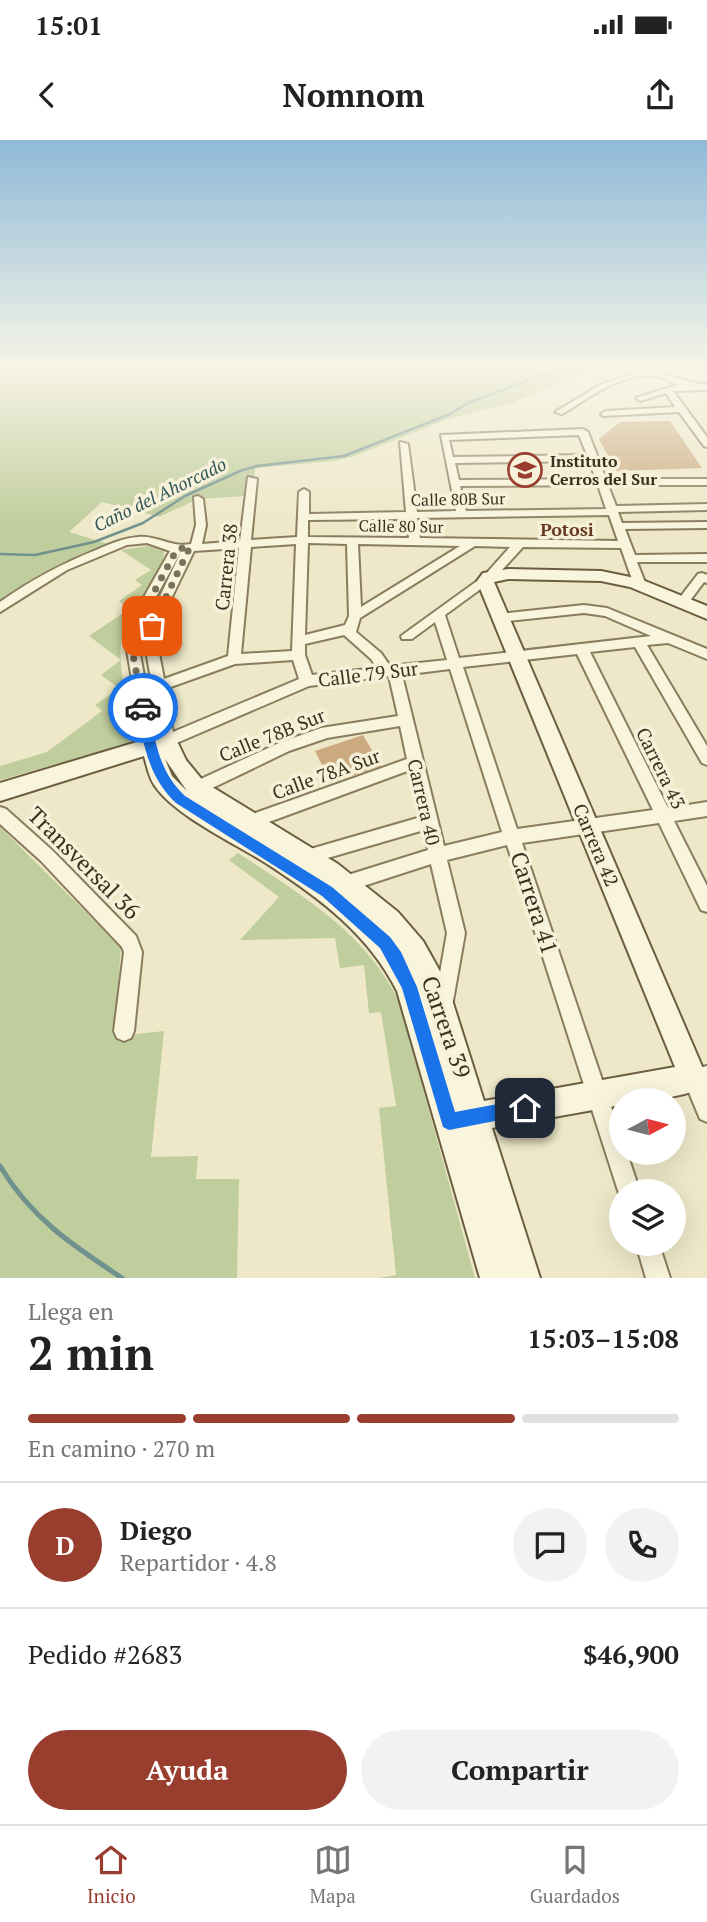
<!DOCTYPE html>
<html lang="es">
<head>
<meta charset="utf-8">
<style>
	:root { --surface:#fff; --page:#f2f2f2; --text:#222; --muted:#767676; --line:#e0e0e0; --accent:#993d2e }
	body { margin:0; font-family:"PT Serif",serif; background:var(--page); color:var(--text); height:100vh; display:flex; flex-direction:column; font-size:26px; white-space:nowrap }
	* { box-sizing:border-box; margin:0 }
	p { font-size:23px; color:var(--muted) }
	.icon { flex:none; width:38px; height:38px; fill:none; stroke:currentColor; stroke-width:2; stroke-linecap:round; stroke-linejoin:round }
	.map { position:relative; height:1138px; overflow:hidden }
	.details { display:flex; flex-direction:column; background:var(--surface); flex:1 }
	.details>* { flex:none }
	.needle { width:46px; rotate:83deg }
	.fabs { position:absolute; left:609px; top:948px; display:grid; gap:14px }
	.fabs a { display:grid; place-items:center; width:77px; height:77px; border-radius:50%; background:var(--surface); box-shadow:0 7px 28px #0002; font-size:35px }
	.pin { position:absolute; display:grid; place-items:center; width:60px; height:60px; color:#fff; margin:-30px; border-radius:14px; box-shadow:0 4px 10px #0006 }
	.courier { position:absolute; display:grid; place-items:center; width:70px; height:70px; margin:-35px; border:5px solid #1a73e8; border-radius:50%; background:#fff; color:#222; box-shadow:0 2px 9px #0007 }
	.headline em { font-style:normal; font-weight:700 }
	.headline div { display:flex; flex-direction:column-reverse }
	.headline { display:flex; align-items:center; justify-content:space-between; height:119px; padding:0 28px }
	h1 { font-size:46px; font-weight:700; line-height:52px }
	.bar { display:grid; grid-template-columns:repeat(4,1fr); gap:10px 7px; align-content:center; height:84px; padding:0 28px }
	.bar i { height:9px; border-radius:5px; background:var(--line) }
	.bar .current { background:var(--accent) }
	.bar p { grid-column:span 4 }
	.line { display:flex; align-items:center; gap:18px; padding:0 28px; border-top:2px solid var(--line) }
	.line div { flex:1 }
	.round { display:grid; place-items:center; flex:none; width:74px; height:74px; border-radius:37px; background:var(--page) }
	.cta { display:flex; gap:14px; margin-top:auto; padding:14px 28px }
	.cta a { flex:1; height:80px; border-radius:42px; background:var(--accent); color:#fff; font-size:28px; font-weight:700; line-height:80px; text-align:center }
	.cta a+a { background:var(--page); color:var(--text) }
	.status { display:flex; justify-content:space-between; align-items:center; height:49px; padding:0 35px; background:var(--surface); direction:ltr }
	.status svg { height:19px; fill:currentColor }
	header { display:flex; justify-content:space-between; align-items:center; height:91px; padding:0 28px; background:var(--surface); font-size:32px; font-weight:700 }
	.dock { display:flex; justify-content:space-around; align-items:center; height:98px; border-top:2px solid var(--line); background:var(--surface); font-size:19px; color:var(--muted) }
	.dock a { display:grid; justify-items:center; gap:4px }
	.dock .current { color:var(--accent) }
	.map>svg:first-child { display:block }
</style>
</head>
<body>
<div class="status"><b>15:01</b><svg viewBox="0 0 49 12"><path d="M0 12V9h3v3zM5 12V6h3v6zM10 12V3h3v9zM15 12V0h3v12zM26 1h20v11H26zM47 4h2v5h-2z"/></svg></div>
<header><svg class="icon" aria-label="back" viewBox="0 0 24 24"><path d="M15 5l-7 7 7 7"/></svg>Nomnom<svg class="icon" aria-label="share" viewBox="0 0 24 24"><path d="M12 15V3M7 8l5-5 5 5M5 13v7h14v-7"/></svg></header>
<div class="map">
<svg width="707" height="1138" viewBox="0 0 707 1138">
	<rect width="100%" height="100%" fill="#eee8c9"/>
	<g fill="#c0cd9c">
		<path d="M0 226H601L514 262 448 279 355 316 335 321 255 328 254 337 248 338 247 356 198 359 159 377 102 362 69 392 118 407C75 425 35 444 0 475Z"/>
		<path d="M148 406 164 411C165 433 133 465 124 488 114 517 129 571 134 602L0 640V626L47 612 102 571 95 565 119 548 101 535 121 520 89 496 129 469 119 461 142 445 135 440 151 430 121 410Z"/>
		<path d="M0 687 121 807 115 886 128 895 164 891 151 1017 198 1016 196 1039H239L237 1138H0Z"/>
		<path d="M238 713C301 755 364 791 399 861L475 1138H379L396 1135 379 968 396 966 381 872 369 873 364 825 340 828 335 798 240 800 279 757 229 720Z"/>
	</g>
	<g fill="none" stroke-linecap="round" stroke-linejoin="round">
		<path stroke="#70918e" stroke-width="2.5" d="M0 414 35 415 94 402 143 383 185 356 240 331 257 326 344 316 450 274 468 263 566 226"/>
		<path stroke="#70918e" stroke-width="5" d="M0 1026C31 1078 72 1105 122 1138"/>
	</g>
	<g fill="#cbaa7f">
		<path d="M670 281 702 328 616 331 599 299 620 282Z"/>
		<path d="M363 595 381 626 331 643 315 611Z"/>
	</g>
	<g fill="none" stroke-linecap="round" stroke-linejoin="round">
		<g stroke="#8a7c5e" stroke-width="4">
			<g id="street">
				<path d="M642 231C666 230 684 244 707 244V250L673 251 707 297V307L704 306 679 272 603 276 601 274 606 271 675 267 666 253 640 261 636 258 677 245C670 242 663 237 656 236 624 230 588 259 562 274L555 272 602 244Z"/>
				<path d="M583 289 588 292 606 339H707V345H608L616 366 707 364V370L618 372 622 383 707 382V388L625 389 635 415 707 414V422H637L646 445 640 449 634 445 621 408 523 407 493 440 445 475 459 518 651 496 605 476 584 473 499 482 493 478 499 474 584 465 607 468 707 509V519L668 503 647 505 707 606V625L702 623 635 507 590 512 668 668 707 662V676L674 681 707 746V772L701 770 659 683 522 703 621 996V1013H627L640 1052H621V1060L507 705 447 720 465 793 453 861 451 868 444 870 437 868 435 861 447 793 431 724 348 751 342 749 340 743 342 737 348 735 428 710 424 690 307 724 301 722 299 717 301 712 307 710 421 677 410 630 250 689 244 687 242 682 244 677 407 619 400 586 327 598 289 611 202 653 197 654 192 653 189 648 192 643 279 603 321 588 398 576 389 536 309 546 172 605H162L144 498 146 486 181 412 143 480 137 498 157 606 155 610H145L143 606 125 498 131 480 170 411 147 403 127 405 67 430 0 472V462C31 440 61 424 96 410 110 404 123 398 138 397 156 395 172 408 191 404L196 385 194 357 198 356 203 359 206 385 202 404 240 401 248 337 257 339 251 400 297 397 299 352 304 349 309 352V374L406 372 400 302 408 304 417 372 456 371 441 295ZM579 295 587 315 453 317 449 300ZM589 321 596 339 459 340 455 323ZM598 345 606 369 466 371 460 346ZM609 375 618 401 420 398 417 378ZM407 379 409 398 308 397V380ZM308 403 347 404 349 476 345 485 305 495ZM296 404 292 511 241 514 251 407ZM358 404 460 406 361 467ZM475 406 510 407 484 436 401 496 402 499H412L435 482 447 520 390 526 381 513 356 492 360 478ZM239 408 228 516 164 539 156 498 158 486 194 411ZM344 495 371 519 377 528 312 535 305 515V504ZM577 514 653 670 517 689 463 527ZM293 520 299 539 173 592 165 549 235 524ZM450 529 502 692 444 706 402 535Z"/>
				<path d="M702 433 707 435V443L704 442 686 466H678L676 463 678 460 698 434Z"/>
				<path d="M0 667 6 669 53 711 136 796 142 812 134 891 131 898 124 901 117 898 114 891 124 812 122 807 41 721 0 684Z"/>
				<path d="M707 926V982L700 979 683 938 686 931Z"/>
				<path d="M636 1104H659L670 1138H646Z"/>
			</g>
		</g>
		<g stroke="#6c5d41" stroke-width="4">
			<path id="secondary" d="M508 429 601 431 640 439 707 466V479L630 447 601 441 508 439 494 442 707 938 703 948C678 958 648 961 621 961V965L492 988 540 1138H480L397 851C369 795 321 759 269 725 238 705 175 676 155 646 149 638 147 626 144 616L0 661V643L167 593 174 595 186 620 204 642 338 724 398 772 423 801 447 844 484 961 675 927 477 441 483 433ZM165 619 187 651 172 636Z"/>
		</g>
		<use href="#street" fill="#f9f4dc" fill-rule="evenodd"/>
		<use href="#secondary" fill="#f9f4dc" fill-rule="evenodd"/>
	</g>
	<linearGradient id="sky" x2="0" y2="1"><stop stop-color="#8fbad8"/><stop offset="0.59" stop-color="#f7f5e7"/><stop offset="1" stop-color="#f7f5e7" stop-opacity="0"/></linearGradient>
	<rect width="707" height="386" fill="url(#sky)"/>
	<path fill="#1a73e8" d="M143 564 149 568C155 601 159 632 185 656L332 747 390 797 401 812 417 847 455 972 525 959 531 962 534 968 531 974 449 990 443 987 402 848 380 808 322 756 176 663C149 638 143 604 137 568Z"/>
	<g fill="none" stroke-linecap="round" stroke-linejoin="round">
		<path stroke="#7a715c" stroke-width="7" stroke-dasharray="0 12.6" d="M143 568 131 504 133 491 177 409 190 407 152 486"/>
	</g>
	<defs>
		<g id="school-ring" transform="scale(1.75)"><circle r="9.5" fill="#f6f1d8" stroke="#993d2e" stroke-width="1.5"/><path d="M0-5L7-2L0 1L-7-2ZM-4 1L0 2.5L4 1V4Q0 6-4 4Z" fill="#993d2e"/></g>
	</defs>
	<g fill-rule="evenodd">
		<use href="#school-ring" x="525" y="330"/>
	</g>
	<g text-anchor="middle" stroke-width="7" stroke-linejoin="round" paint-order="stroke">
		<g font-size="16" font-weight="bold" fill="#3b3121" stroke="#f6f1d8" text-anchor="start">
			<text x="550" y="327">Instituto<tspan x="550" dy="18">Cerros del Sur</tspan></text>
		</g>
		<g font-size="16" fill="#3b3121" stroke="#f6f1d8">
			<text transform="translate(458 359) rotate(-1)" y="6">Calle 80B Sur</text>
			<text transform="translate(401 386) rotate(1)" y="6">Calle 80 Sur</text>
		</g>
		<g font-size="18" font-style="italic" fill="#30575b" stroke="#f6f1d8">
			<text transform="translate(160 355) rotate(-26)" y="6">Caño del Ahorcado</text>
		</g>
		<g font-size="18" font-weight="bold" fill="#673a21" stroke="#f6f1d8">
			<text x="567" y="396">Potosi</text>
		</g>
		<g font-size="19" fill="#3b3121" stroke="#f6f1d8">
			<text transform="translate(226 427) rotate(-84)" y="7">Carrera 38</text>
			<text transform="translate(368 534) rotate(-7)" y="7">Calle 79 Sur</text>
			<text transform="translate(272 595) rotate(-22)" y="7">Calle 78B Sur</text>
			<text transform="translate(661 628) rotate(64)" y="7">Carrera 43</text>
			<text transform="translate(326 634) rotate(-20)" y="7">Calle 78A Sur</text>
			<text transform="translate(424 662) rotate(77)" y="7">Carrera 40</text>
			<text transform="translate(596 705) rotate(67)" y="7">Carrera 42</text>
		</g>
		<g font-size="23" fill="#3b3121" stroke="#f6f1d8">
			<text transform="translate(84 723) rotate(45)" y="8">Transversal 36</text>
			<text transform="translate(534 763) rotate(72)" y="8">Carrera 41</text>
			<text transform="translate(446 887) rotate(71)" y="8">Carrera 39</text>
		</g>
	</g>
</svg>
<div class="fabs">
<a><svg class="needle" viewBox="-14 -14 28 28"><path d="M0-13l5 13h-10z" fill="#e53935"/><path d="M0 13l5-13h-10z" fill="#767676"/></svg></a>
<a><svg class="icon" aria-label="layers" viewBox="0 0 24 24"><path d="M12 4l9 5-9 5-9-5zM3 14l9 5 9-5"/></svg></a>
</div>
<div class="pin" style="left:152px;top:486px;background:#ea580c"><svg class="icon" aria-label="bag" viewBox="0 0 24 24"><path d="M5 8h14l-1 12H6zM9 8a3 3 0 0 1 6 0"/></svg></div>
<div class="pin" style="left:525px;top:968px;background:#1f2937"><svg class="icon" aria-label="home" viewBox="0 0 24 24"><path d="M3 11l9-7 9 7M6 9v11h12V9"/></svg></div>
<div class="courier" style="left:143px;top:568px"><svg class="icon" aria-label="car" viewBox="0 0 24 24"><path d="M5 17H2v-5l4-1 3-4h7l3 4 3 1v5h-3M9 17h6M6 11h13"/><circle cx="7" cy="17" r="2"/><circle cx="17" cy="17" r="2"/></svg></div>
</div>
<section class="details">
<div class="headline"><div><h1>2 min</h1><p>Llega en</p></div><em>15:03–15:08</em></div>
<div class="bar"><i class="current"></i><i class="current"></i><i class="current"></i><i></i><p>En camino · 270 m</p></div>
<div class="line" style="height:126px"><b class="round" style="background:var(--accent);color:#fff">D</b><div><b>Diego</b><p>Repartidor · 4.8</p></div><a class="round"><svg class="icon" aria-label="chat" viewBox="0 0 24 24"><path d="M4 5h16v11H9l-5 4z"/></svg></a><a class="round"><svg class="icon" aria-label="phone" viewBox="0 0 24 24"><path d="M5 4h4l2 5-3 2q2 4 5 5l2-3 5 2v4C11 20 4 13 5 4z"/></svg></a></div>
<div class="line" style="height:91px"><div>Pedido #2683</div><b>$46,900</b></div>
<div class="cta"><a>Ayuda</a><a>Compartir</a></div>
</section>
<nav class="dock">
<a class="current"><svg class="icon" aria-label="home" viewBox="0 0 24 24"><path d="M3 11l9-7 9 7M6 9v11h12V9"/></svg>Inicio</a>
<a><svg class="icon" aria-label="map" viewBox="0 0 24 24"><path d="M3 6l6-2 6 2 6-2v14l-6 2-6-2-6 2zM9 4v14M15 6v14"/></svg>Mapa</a>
<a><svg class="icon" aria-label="saved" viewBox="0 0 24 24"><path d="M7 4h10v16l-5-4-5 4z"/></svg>Guardados</a>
</nav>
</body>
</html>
